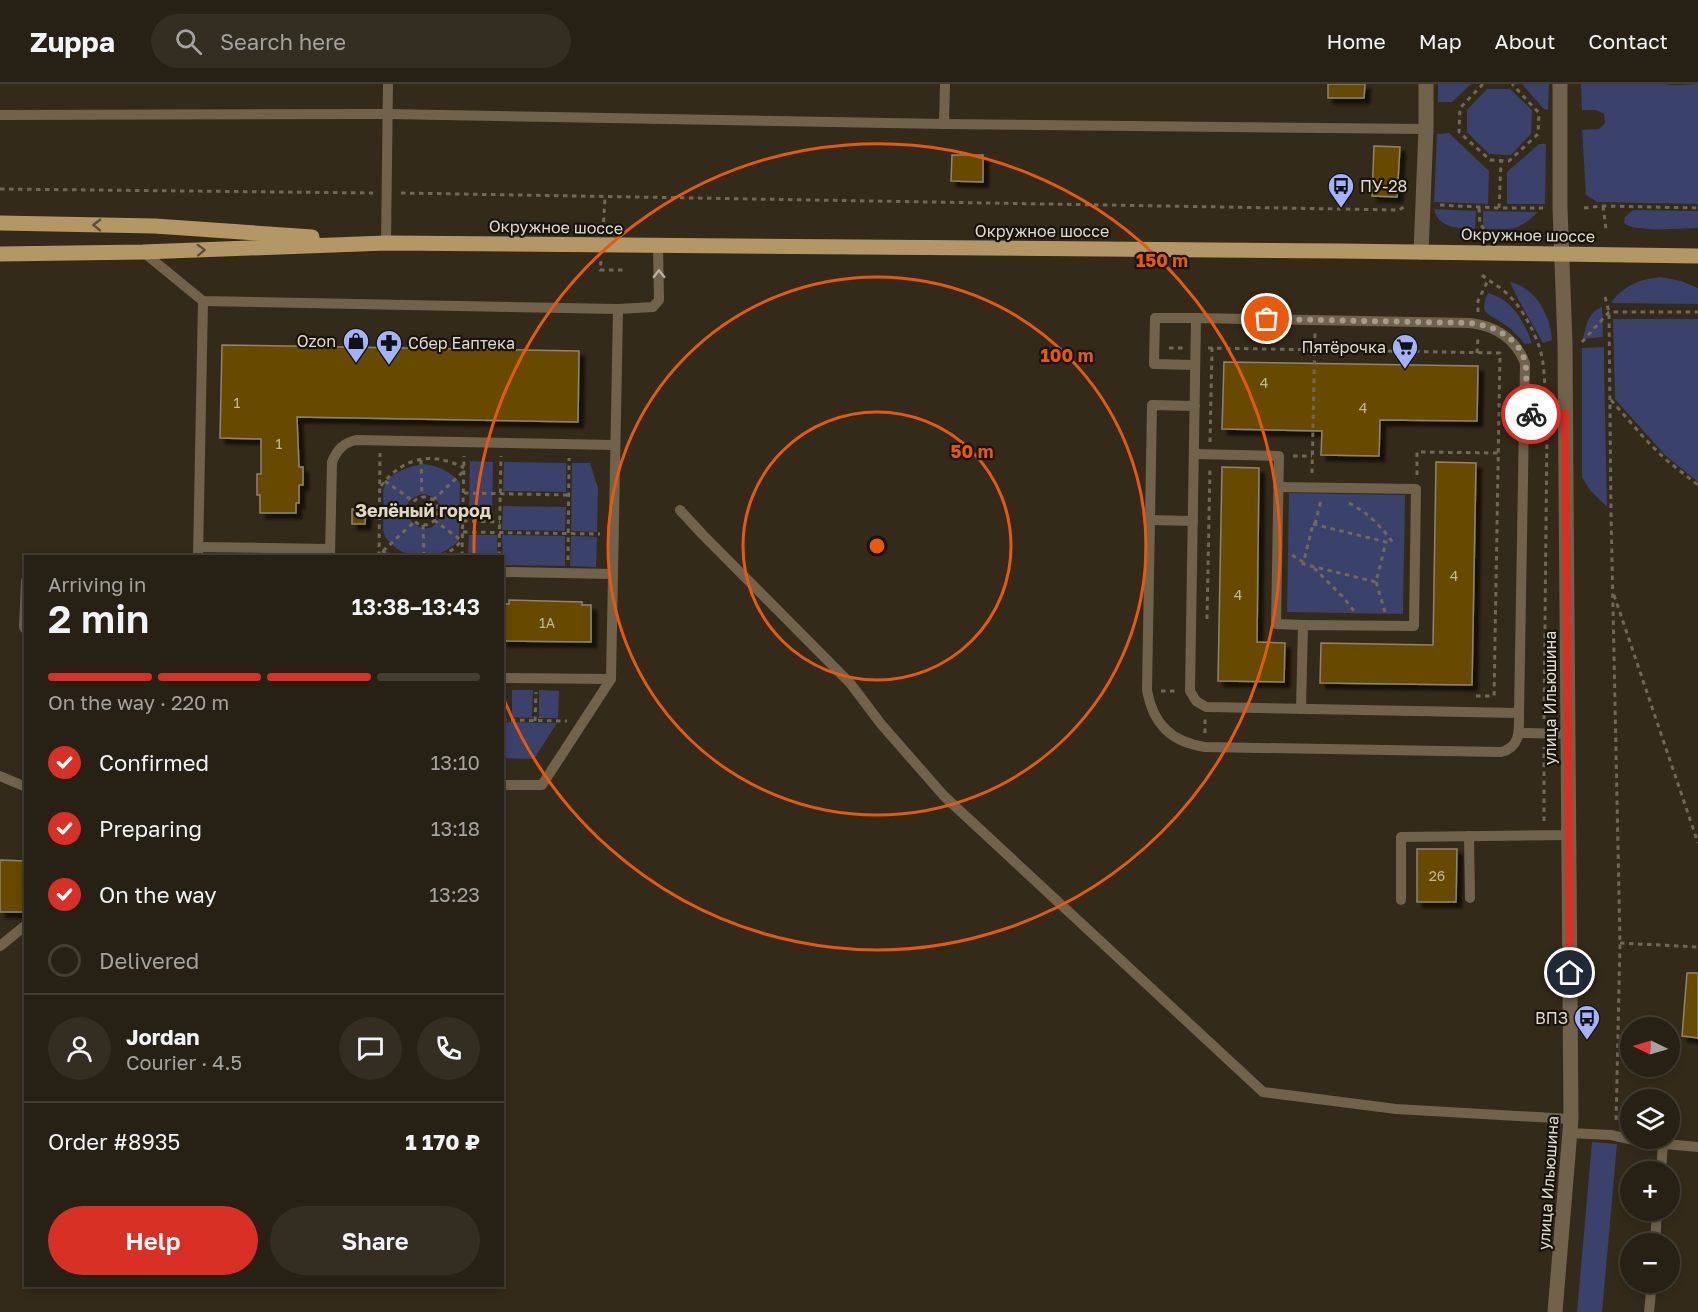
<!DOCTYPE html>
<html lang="en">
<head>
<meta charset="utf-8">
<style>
	:root { --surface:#272014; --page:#332d22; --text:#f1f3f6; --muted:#a4a3a0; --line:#433e34; --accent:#d93025 }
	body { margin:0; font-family:"Golos Text",sans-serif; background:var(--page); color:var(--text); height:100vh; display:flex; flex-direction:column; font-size:22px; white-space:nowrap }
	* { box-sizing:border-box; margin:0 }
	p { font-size:20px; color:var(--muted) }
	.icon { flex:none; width:33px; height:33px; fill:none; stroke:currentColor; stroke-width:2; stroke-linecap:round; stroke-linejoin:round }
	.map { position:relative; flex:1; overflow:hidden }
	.details { position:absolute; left:24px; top:471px; width:480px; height:732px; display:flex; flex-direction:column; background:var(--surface); border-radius:0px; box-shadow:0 3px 9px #0003,0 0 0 2px var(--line) }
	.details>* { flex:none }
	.needle { width:39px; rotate:275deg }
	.fabs { position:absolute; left:1620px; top:933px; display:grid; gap:12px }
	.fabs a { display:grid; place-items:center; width:60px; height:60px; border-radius:50%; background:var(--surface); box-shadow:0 3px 9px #0003,0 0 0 2px var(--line); font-size:30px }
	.pin { position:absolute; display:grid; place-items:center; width:51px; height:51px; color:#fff; margin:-26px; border:3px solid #fff; border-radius:50%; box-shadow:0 2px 6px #0007 }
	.courier { position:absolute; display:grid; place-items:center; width:60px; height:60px; margin:-30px; border:4px solid #d93025; border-radius:50%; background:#fff; color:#222; box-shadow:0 2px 8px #0007 }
	.summary em { font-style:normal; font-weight:600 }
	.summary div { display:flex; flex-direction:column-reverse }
	.summary { display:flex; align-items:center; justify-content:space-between; height:102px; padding:0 24px }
	h1 { font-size:39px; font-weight:600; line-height:45px }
	.bar { display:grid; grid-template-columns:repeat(4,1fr); gap:9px 6px; align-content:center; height:72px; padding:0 24px }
	.bar i { height:8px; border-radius:4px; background:var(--line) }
	.bar .selected { background:var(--accent) }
	.bar p { grid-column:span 4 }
	.line { display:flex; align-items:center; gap:15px; padding:0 24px; border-top:2px solid var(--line) }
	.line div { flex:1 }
	.round { display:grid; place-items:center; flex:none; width:63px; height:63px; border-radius:32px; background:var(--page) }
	ol { padding:0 24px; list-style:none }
	li { display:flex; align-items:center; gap:18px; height:66px }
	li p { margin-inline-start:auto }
	li .icon { padding:6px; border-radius:50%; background:var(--accent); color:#fff; stroke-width:4 }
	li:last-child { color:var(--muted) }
	li i { width:33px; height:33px; border:3px solid var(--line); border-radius:50% }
	.cta { display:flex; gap:12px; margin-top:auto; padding:12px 24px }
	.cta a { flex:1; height:69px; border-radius:36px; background:var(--accent); color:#fff; font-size:24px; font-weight:600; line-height:69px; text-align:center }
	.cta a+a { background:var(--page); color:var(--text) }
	header { display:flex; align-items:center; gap:36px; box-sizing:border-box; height:84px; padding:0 30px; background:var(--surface); border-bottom:2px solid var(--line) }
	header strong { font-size:28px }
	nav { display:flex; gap:33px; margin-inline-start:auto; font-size:21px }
	.search { width:420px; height:54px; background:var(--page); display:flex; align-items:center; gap:15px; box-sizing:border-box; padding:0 21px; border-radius:33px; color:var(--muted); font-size:22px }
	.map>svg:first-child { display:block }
</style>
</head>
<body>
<header>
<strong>Zuppa</strong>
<div class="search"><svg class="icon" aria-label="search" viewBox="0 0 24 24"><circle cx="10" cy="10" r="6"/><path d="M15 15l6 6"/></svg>Search here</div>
<nav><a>Home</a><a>Map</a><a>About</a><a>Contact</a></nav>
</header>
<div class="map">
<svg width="1698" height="1228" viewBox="0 0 1698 1228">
	<defs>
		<filter id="shadow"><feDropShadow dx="5.5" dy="5.5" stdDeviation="1.5" flood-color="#0009"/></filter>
	</defs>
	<rect width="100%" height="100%" fill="#342a1a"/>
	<g fill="#3a416a" fill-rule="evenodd">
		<path d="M1438 0H1471L1452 18H1438Z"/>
		<path d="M1522 0H1549L1548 25 1546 26 1543 24Z"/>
		<path d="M1581 0H1665C1677 3 1686 0 1698 0V120L1597 118 1586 111 1582 46 1599 45 1605 39 1604 30 1596 26H1582Z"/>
		<path d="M1487 5H1510L1532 26 1531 50 1511 71 1489 70 1467 48V26Z"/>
		<path d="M1449 49 1489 87 1488 120 1434 118 1437 50Z"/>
		<path d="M1539 60H1546L1545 120H1507V88Z"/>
		<path d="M1434 125 1476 127 1475 145C1458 144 1439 145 1434 125Z"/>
		<path d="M1633 126 1698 127V144C1682 144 1635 149 1624 139L1625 133Z"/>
		<path d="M1483 127 1538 128C1517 148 1514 145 1486 145L1483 142Z"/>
		<path d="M1661 193 1681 197 1698 204V220L1611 219C1623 201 1641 195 1661 193Z"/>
		<path d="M1510 198C1536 204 1550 231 1552 256L1543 259 1517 213Z"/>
		<path d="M1488 209C1513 216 1523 236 1532 259L1525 260C1518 252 1511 244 1502 239 1488 229 1478 230 1488 209Z"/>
		<path d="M1602 223 1603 253 1583 255C1586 242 1588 228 1602 223Z"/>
		<path d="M1613 235H1698V398L1665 371 1615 315Z"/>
		<path d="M1604 263V282L1607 423 1590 406 1582 393V264Z"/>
		<path d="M470 377 493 378 492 432H469Z"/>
		<path d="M504 378 566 379V408L503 407Z"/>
		<path d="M572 379H590L598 404 597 448 571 447Z"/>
		<path d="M424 380C439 382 450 387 460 399L459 456C443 474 416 478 396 464 392 460 385 455 384 450 382 443 384 433 384 426 384 419 382 409 384 403 390 388 410 382 424 380ZM424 410C435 412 445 421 439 434 426 465 383 418 424 410Z"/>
		<path d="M1289 409 1405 411 1403 530 1287 528Z"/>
		<path d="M503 422 566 423 565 447 502 446Z"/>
		<path d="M469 451H497V472H468Z"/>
		<path d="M502 451 565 452V482L503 481Z"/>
		<path d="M571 452 597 453 596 483 570 482Z"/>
		<path d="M512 606H533L532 634 512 633Z"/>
		<path d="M539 606 559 607 558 634H539Z"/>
		<path d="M503 638 557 639 534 675 503 674Z"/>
		<path d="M1592 1058 1617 1060 1602 1228H1577Z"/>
	</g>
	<g fill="#674902" stroke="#8f8471" stroke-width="1.5" filter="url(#shadow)">
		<path d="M1328 0H1365L1364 14H1328Z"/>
		<path d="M1374 62 1400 63 1397 113 1372 112Z"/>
		<path d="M952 71H983V98L951 97Z"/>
		<path d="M222 261 579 267 578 338 297 333 299 383H303V401H299V419H296V429H260V411H257V390H261V355L220 354Z"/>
		<path d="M1224 278 1478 282 1477 337 1380 336 1379 372 1321 371 1322 347 1222 345Z"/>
		<path d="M1436 378 1476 379 1472 601 1320 599 1321 559 1433 561Z"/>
		<path d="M1222 383 1259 384 1257 558 1285 559 1284 598 1218 597Z"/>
		<path d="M352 425H366L365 440H352Z"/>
		<path d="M509 516 582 518V521H591V558L502 557V520H509Z"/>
		<path d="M1417 765H1457L1456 818H1417Z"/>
		<path d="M0 776 26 777V828H0Z"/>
		<path d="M1687 889H1698V954L1682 952Z"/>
	</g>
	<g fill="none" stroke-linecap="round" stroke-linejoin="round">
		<g stroke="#71685a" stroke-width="3" stroke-dasharray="4.5 4.5" stroke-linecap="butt">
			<path d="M1483 0 1460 24 1459 48 1490 76 1509 77 1538 50 1539 29 1512 0"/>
			<path d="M0 105 373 109"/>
			<path d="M401 109 1399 126 1407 121"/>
			<path d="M1440 121 1499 124H1543"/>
			<path d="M1603 122 1606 145"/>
			<path d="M1479 124 1480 140 1484 145"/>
			<path d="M1499 124 1501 77"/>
			<path d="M1584 124 1603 122 1698 124"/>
			<path d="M603 147 605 113"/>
			<path d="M601 177 600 186H625"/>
			<path d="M1482 191C1489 197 1497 201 1504 207 1520 220 1532 243 1539 262 1545 279 1544 299 1546 317"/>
			<path d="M1605 213 1609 228 1611 428 1620 859 1616 1039"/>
			<path d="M1478 228V217L1488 196"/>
			<path d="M1582 258 1609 228H1698"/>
			<path d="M1169 264H1183"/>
			<path d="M1208 264 1500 269 1494 615"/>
			<path d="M1477 269 1478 253"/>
			<path d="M1611 316 1646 356 1665 375 1698 401"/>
			<path d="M1210 358 1212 264"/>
			<path d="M1293 372H1312"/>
			<path d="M421 376 422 413"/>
			<path d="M1312 389 1315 249"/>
			<path d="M1417 391V368L1498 369"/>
			<path d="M385 397 413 417"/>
			<path d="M381 402C403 373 432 367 464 384"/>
			<path d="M464 409 569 411"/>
			<circle cx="424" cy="427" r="14"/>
			<path d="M433 416 464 387"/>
			<path d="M1349 419C1367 428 1382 443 1393 459"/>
			<path d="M438 427 463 428"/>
			<path d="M379 428 410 429"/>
			<path d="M434 436 462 457"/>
			<path d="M463 437 500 438"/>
			<path d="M1313 440 1386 458 1376 498 1303 480Z"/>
			<path d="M1315 440 1321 416"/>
			<path d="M423 441 424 472"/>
			<path d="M463 448 600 450"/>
			<path d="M382 467 391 472"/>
			<path d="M383 467 414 438"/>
			<path d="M1292 471 1303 478"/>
			<path d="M379 472 380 369"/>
			<path d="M442 472 455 464 461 457"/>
			<path d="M462 472 464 372"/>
			<path d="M499 472 501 372"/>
			<path d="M568 476 569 374"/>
			<path d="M1314 484 1343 513 1354 527"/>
			<path d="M1376 498 1385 528"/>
			<path d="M1614 511 1698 759"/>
			<path d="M1207 535 1210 383"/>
			<path d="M1161 607H1175"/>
			<path d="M1476 612H1493"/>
			<path d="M1544 635 1547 345"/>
			<path d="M502 636 567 637"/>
			<path d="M535 637 536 608"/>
			<path d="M1205 649V635"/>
			<path d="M1544 737V663"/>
			<path d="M1620 859 1698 863"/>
		</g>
		<g stroke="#70624b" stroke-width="10">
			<path d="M0 31 388 30 944 40 945 0"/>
			<path d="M944 40 1426 45"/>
			<path d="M386 159 388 0"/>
			<path d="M143 168 203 217 618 225 653 223 659 216 658 162"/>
			<path d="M1195 281 1154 280 1155 234H1196"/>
			<path d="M1195 322 1152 321 1147 606C1153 640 1171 658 1205 663L1501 668C1521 663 1519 646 1519 629L1525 279C1515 254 1496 242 1470 239L1196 234C1194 359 1192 483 1190 607L1196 617 1206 623 1519 629"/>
			<path d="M1524 330H1565"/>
			<path d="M1194 370 1279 372 1276 540 1303 541"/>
			<path d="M1278 403 1416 405 1414 542 1303 541 1301 625"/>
			<path d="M680 426 703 451 850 599 881 640 944 712 1263 1008 1396 1025 1571 1035"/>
			<path d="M1150 436 1193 437"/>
			<path d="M199 463 330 465"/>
			<path d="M198 472 203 217"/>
			<path d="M330 472 332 378C337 366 343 359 356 356L615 361"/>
			<path d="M502 488 613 490"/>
			<path d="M26 497 24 543 26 546"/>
			<path d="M502 594 611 595"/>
			<path d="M1519 649 1568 650"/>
			<path d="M0 692 26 703"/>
			<path d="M502 701H542L611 595 618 225"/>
			<path d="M1469 752 1470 814"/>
			<path d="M1401 816V753L1569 751"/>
			<path d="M0 862 26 841"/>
			<path d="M1570 1049 1611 1051 1643 1058 1698 1063"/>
			<path d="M1661 1088 1663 1060"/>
			<path d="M1655 1160 1657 1126"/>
			<path d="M1649 1228 1652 1198"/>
		</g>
		<g stroke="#70624b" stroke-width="15">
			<path d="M1421 168 1426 45V0"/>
			<path d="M1555 1228 1571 1035 1566 400 1565 259 1560 124V0"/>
		</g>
		<g stroke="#b39866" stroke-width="15">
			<path d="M0 139 155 142 312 153"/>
			<path d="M0 170 143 168 386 159 1340 167 1698 172"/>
		</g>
	</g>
	<defs><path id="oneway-chevron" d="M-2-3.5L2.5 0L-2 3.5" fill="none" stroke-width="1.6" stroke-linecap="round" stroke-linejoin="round" transform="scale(1.5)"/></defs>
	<g stroke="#5e4f34">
		<use href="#oneway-chevron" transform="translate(97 141) rotate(-179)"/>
		<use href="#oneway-chevron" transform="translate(201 166) rotate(-2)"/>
	</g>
	<use stroke="#b9b0a1" href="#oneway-chevron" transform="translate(659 190) rotate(-91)"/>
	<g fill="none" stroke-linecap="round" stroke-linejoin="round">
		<path stroke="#a49c90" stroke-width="6" stroke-dasharray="0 10.8" d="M1267 235 1470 239C1492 241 1519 253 1525 278 1528 290 1525 316 1524 330H1531"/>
		<path stroke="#d93025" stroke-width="8" d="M1531 330H1565L1570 889"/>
	</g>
	<g fill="none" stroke="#e8590c" stroke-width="3">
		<circle cx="877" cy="462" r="134"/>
		<circle cx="877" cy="462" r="269"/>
		<path d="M474 469A403 403 0 1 1 503 613"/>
	</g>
	<defs>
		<g id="bus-pin" transform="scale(1.35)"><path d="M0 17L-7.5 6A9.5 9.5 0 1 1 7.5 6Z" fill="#a3b2fd" stroke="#18140c"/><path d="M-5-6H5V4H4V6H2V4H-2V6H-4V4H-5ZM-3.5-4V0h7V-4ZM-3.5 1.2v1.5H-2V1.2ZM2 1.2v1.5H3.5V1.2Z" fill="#111"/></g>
		<g id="shop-pin" transform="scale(1.35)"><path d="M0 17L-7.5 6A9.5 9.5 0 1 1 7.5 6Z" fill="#a3b2fd" stroke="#18140c"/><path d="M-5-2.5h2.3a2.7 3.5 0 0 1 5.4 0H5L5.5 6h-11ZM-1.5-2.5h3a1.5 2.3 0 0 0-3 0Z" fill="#111"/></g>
		<g id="pharmacy-pin" transform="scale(1.35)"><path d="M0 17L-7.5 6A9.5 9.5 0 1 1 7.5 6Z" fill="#a3b2fd" stroke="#18140c"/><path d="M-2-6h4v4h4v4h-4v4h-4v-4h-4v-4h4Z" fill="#111"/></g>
		<g id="supermarket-pin" transform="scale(1.35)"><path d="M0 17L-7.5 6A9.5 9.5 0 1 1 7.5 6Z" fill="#a3b2fd" stroke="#18140c"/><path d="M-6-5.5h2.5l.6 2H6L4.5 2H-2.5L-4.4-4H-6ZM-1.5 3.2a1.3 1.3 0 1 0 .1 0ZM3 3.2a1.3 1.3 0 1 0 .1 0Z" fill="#111"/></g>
	</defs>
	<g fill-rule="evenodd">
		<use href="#bus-pin" x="1341" y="102"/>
		<use href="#shop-pin" x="356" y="257"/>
		<use href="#pharmacy-pin" x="389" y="259"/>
		<use href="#supermarket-pin" x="1405" y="263"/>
		<use href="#bus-pin" x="1587" y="934"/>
	</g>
	<g text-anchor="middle" stroke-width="4.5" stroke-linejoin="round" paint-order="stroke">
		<g font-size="14" fill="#c2b69c">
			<text x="1264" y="304">4</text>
			<text x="237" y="324">1</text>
			<text x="1363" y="329">4</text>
			<text x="279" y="365">1</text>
			<text x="1454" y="497">4</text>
			<text x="1238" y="516">4</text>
			<text x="547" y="544">1А</text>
			<text x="1437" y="797">26</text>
		</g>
		<g font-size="16" fill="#e0dad0" stroke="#18140c" text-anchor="end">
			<text x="1360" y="108" text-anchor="start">ПУ-28</text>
			<text x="336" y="263">Ozon</text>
			<text x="408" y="265" text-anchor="start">Сбер Еаптека</text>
			<text x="1386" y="269">Пятёрочка</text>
			<text x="1568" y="940">ВПЗ</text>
		</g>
		<g font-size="16" fill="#e0dad0" stroke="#18140c">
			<text transform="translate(556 143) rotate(1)" y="6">Окружное шоссе</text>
			<text x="1042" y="153">Окружное шоссе</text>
			<text transform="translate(1528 151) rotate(1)" y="6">Окружное шоссе</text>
			<text transform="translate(1550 614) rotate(-90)" y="6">улица Ильюшина</text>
			<text transform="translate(1548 1099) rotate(-86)" y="6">улица Ильюшина</text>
		</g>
		<g font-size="18" font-weight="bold" fill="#e2d6c1" stroke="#18140c">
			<text x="423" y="433">Зелёный город</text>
		</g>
	</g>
	<circle cx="877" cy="462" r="9" fill="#e8590c" stroke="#18140c" stroke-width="3"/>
	<g font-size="18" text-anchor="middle" font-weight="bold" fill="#e8590c" stroke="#18140c" stroke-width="4.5" stroke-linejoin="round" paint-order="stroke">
		<text x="1162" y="183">150 m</text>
		<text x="1067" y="278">100 m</text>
		<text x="972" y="374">50 m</text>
	</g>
</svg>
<div class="fabs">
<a><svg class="needle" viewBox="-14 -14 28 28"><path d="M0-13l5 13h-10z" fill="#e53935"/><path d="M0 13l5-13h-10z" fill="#a4a3a0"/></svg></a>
<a><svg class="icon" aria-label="layers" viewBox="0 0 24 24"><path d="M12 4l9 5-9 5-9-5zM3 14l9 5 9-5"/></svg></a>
<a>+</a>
<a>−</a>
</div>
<div class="pin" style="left:1267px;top:235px;background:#ea580c"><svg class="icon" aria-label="bag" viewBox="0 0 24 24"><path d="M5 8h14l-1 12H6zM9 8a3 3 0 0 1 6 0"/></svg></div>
<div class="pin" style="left:1570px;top:889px;background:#1f2937"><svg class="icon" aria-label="home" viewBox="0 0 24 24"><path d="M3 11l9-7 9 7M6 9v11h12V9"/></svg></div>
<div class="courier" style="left:1531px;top:330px"><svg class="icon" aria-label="bike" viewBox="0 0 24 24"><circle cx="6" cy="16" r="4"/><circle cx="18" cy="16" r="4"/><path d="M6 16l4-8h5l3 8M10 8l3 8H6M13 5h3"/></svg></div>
<section class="details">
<div class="summary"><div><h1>2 min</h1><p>Arriving in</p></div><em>13:38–13:43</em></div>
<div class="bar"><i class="selected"></i><i class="selected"></i><i class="selected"></i><i></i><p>On the way · 220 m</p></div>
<ol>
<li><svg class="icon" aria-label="check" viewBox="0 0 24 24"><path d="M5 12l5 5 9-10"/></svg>Confirmed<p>13:10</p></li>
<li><svg class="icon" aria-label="check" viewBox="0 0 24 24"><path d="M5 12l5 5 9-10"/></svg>Preparing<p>13:18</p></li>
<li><svg class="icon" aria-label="check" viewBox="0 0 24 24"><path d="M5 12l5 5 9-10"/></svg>On the way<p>13:23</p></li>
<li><i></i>Delivered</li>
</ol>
<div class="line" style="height:108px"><a class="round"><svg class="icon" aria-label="person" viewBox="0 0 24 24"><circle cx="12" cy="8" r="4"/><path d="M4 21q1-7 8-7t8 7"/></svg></a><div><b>Jordan</b><p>Courier · 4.5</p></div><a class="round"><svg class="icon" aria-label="chat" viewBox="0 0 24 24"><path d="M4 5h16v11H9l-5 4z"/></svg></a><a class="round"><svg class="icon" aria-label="phone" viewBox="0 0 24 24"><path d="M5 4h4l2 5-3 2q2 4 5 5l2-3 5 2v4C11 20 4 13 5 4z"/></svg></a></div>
<div class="line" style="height:78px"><div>Order #8935</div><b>1 170 ₽</b></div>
<div class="cta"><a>Help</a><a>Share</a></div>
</section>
</div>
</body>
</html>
